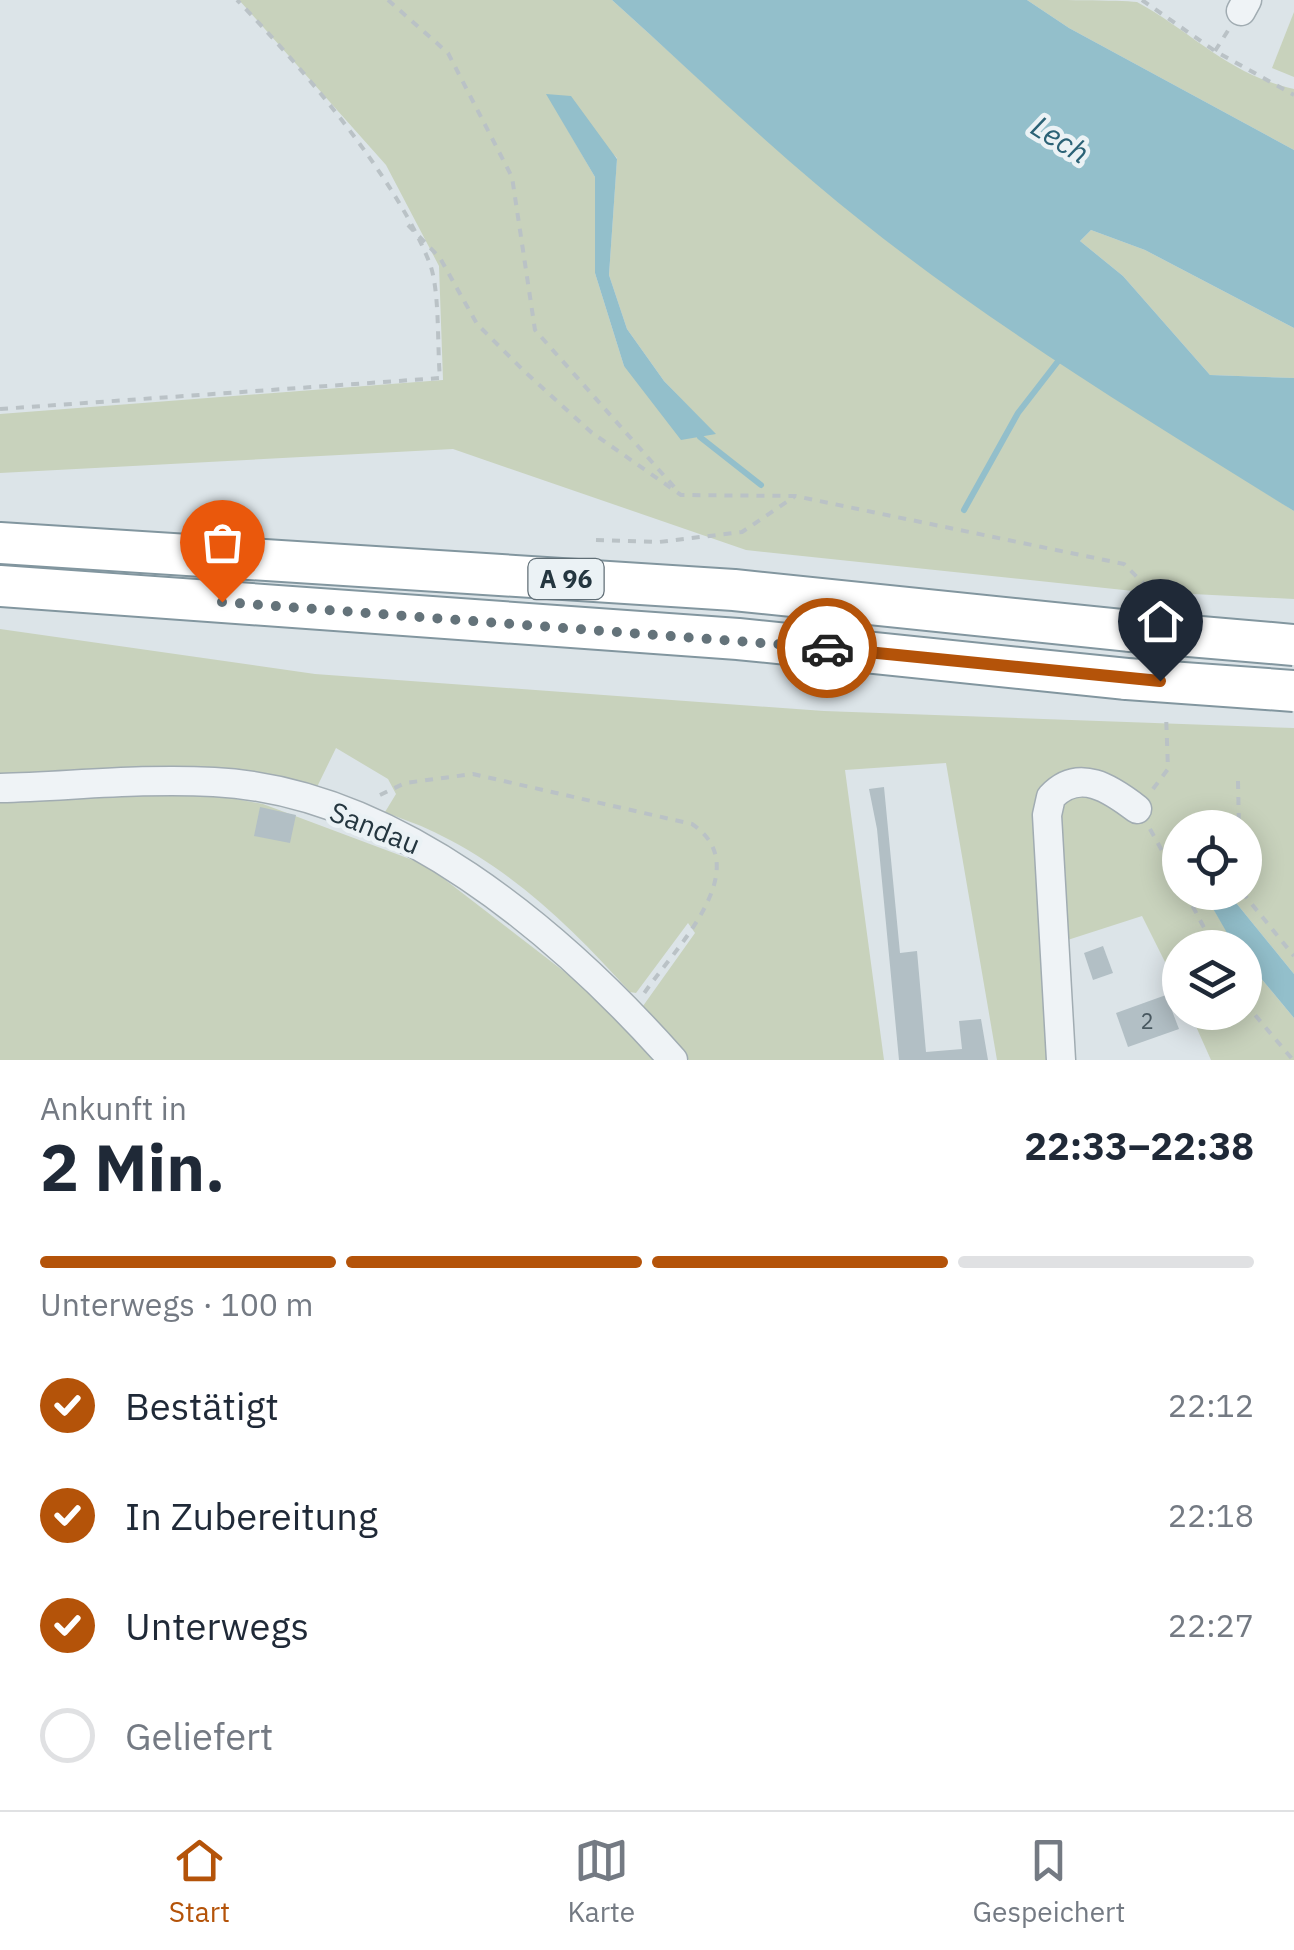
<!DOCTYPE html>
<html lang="de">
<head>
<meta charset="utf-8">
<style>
	:root { --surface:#fff; --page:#f6f6f7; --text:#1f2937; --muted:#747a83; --line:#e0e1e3; --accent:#b45309 }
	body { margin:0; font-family:"IBM Plex Sans",sans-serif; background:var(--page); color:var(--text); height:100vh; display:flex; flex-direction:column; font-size:38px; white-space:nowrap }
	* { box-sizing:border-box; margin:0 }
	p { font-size:32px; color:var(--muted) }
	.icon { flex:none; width:55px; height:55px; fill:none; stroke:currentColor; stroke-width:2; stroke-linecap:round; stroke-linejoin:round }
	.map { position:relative; height:1060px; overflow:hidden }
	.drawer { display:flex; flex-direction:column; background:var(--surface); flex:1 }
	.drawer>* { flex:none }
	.controls { position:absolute; left:1162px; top:810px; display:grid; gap:20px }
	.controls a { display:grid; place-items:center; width:100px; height:100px; border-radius:50%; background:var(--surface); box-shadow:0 5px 25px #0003; font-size:50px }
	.pin { position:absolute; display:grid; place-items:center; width:85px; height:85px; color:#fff; margin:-102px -42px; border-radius:50% 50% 50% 0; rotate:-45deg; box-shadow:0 0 10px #0007 }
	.pin .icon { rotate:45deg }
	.courier { position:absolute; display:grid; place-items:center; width:100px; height:100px; margin:-50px; border:8px solid #b45309; border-radius:50%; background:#fff; color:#222; box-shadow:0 2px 12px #0007 }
	.summary em { font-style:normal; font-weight:700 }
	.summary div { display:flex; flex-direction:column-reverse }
	.summary { display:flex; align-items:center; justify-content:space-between; height:170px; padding:0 40px }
	h1 { font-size:65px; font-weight:700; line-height:75px }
	.bar { display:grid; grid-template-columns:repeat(4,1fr); gap:15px 10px; align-content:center; height:120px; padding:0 40px }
	.bar i { height:12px; border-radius:8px; background:var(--line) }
	.bar .active { background:var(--accent) }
	.bar p { grid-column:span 4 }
	ol { padding:0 40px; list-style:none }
	li { display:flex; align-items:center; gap:30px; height:110px }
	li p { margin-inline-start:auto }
	li .icon { padding:10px; border-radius:50%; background:var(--accent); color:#fff; stroke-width:4 }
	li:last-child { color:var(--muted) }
	li i { width:55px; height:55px; border:5px solid var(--line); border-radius:50% }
	.tab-bar { display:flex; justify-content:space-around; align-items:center; height:140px; border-top:2px solid var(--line); background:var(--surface); font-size:28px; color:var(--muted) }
	.tab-bar a { display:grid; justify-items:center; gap:5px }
	.tab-bar .active { color:var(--accent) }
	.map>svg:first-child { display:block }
</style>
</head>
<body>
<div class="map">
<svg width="1294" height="1060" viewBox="0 0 1294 1060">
	<rect width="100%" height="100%" fill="#dce4e8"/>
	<g fill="#c8d2bc" fill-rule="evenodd">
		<path d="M239 0H612C706 85 799 173 900 250 1025 345 1162 426 1294 511V599L1133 591 746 550 453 449 0 473V414L443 380 439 266 386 165ZM547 94 617 158 609 275 627 329 664 381 715 434 624 366 595 273V177Z"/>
		<path d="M1027 0C1050 0 1119 0 1137 2 1194 33 1227 74 1294 89V150L1069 28Z"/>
		<path d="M1294 12V77L1272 68Z"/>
		<path d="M1091 230 1145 250 1294 328V378L1210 375 1123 276 1080 241Z"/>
		<path d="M0 629 315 674 824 711 1294 728V974L1228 893 1245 892V828H1180V892L1204 893 1236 947 1180 948V992L1142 916 1049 946 1051 1060H997L946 763 845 770 884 1060H689L643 1006 695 933 688 923 636 993 630 992C576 932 515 872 442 836 424 826 404 820 385 812L396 794 388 779 336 748 317 787 213 768 0 774Z"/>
		<path d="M173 795 219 796 263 804 426 865 605 1003 657 1060H0V801Z"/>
		<path d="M1245 959 1294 1018V1060H1211L1190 1013 1245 1012Z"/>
	</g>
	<g fill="#93bfcb">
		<path d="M612 0H1027L1069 28 1294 150V328L1145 250 1091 230 1080 241 1123 276 1210 375 1294 378V511C1131 410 962 308 816 184 746 125 680 61 612 0Z"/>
		<path d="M546 94 571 96 617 159 609 275 627 329 664 381 716 434 681 440 624 366 595 273V177Z"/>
		<path d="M1204 893H1228L1294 974V1018L1245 959V948L1234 945Z"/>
	</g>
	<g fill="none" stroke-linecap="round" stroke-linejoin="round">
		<g stroke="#93bfcb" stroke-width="6">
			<path d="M700 437 761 485"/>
			<path d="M964 510 1018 413 1059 360"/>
		</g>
	</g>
	<g fill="#b2bfc5">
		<path d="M884 787 900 953 917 951 926 1052 962 1049 959 1021 981 1019 988 1060H899L877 829 869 789Z"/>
		<path d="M260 807 296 815 290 843 254 836Z"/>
		<path d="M1103 946 1113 973 1093 980 1084 953Z"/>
		<path d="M1166 995 1179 1029 1128 1047 1116 1013Z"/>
	</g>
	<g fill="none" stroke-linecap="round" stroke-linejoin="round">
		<g stroke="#a1acb2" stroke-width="31">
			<g id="minor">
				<path d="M1241 11 1247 0"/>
				<path d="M0 788C71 786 143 778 214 782 394 791 559 932 673 1060"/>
				<path d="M1061 1060 1047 815 1051 797C1079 767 1111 789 1137 809"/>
			</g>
		</g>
		<g stroke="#82969f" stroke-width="44">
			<g id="highway">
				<path d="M0 543 734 590 1131 631"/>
				<path d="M0 586 738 639 1127 679"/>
			</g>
		</g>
		<g stroke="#bac2c6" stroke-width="4" stroke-dasharray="8 8" stroke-linecap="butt">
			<path d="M388 0 448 53 512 177 535 330 675 488"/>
			<path d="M1142 0 1215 51 1294 95"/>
			<path d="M1215 51 1229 29"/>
			<path d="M408 225 440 258 477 324 524 371 591 432 681 495 795 496 1124 564 1145 585 1152 601"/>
			<path d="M0 409 440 378C437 346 440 292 430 264 396 177 302 67 237 0"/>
			<path d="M596 540 659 542 742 532 794 497"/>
			<path d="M1238 781 1239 828"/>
			<path d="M1153 789 1168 769 1166 714"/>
			<path d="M380 795 405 783 473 774 692 824C759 869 672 951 643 995"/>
			<path d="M1150 829 1180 883"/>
			<path d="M1185 892 1215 948"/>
			<path d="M1242 892 1294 956"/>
			<path d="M1245 1003 1293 1060"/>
		</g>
		<use href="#minor" stroke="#eff3f6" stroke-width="28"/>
		<use href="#highway" stroke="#fff" stroke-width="40"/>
		<g stroke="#82969f" stroke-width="44" stroke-linecap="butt">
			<g id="highway-bridge">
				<path d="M1131 631 1294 645"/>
				<path d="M1127 679 1294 691"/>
			</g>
		</g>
		<use href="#highway-bridge" stroke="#fff" stroke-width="40"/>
	</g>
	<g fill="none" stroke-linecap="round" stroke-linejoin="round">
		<path stroke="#64737a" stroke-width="10" stroke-dasharray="0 18" d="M222 602 827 648"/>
		<path stroke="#b45309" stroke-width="12" d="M827 648 1160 681"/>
	</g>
	<g text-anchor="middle" stroke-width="9" stroke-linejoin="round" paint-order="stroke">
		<g font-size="22" fill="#485860">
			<text x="1147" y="1029">2</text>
		</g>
		<rect fill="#ebf2f5" stroke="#606e76" stroke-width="2.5" x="528.5" y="559" width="75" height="40" rx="8"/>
		<g font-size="25" font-weight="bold" fill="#24363f">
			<text x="566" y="588">A 96</text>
		</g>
		<g font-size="28" fill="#24363f" stroke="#ebf2f5">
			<text transform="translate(375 828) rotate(22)" y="10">Sandau</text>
		</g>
		<g font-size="30" font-style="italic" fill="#2b6276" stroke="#ebf2f5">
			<text transform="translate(1060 140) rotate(32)" y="10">Lech</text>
		</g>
	</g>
</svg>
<div class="controls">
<a><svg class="icon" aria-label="locate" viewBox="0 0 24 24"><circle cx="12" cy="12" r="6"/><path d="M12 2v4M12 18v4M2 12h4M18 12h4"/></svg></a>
<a><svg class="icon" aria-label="layers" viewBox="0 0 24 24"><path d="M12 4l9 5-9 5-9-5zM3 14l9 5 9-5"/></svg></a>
</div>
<div class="pin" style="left:222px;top:602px;background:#ea580c"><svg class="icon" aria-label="bag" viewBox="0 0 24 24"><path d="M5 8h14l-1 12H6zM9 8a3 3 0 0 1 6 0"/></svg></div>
<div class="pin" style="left:1160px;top:681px;background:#1f2937"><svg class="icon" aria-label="home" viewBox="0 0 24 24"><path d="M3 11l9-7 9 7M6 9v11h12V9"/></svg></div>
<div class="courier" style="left:827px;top:648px"><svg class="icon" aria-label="car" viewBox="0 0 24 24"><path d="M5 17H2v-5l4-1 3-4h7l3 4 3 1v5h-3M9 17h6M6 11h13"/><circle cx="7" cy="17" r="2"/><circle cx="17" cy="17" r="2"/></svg></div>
</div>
<section class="drawer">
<div class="summary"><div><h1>2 Min.</h1><p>Ankunft in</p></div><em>22:33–22:38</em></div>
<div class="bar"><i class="active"></i><i class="active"></i><i class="active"></i><i></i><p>Unterwegs · 100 m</p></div>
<ol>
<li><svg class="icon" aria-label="check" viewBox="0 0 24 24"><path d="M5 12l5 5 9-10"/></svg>Bestätigt<p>22:12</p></li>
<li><svg class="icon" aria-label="check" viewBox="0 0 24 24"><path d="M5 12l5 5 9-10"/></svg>In Zubereitung<p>22:18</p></li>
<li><svg class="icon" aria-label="check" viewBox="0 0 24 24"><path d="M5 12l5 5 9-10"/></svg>Unterwegs<p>22:27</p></li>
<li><i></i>Geliefert</li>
</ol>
</section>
<nav class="tab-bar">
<a class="active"><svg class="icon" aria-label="home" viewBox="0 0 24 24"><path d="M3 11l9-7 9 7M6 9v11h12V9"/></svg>Start</a>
<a><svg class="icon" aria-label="map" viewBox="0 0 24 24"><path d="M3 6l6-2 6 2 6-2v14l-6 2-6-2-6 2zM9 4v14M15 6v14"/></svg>Karte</a>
<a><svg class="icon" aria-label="saved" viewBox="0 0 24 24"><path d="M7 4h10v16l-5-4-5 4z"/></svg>Gespeichert</a>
</nav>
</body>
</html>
